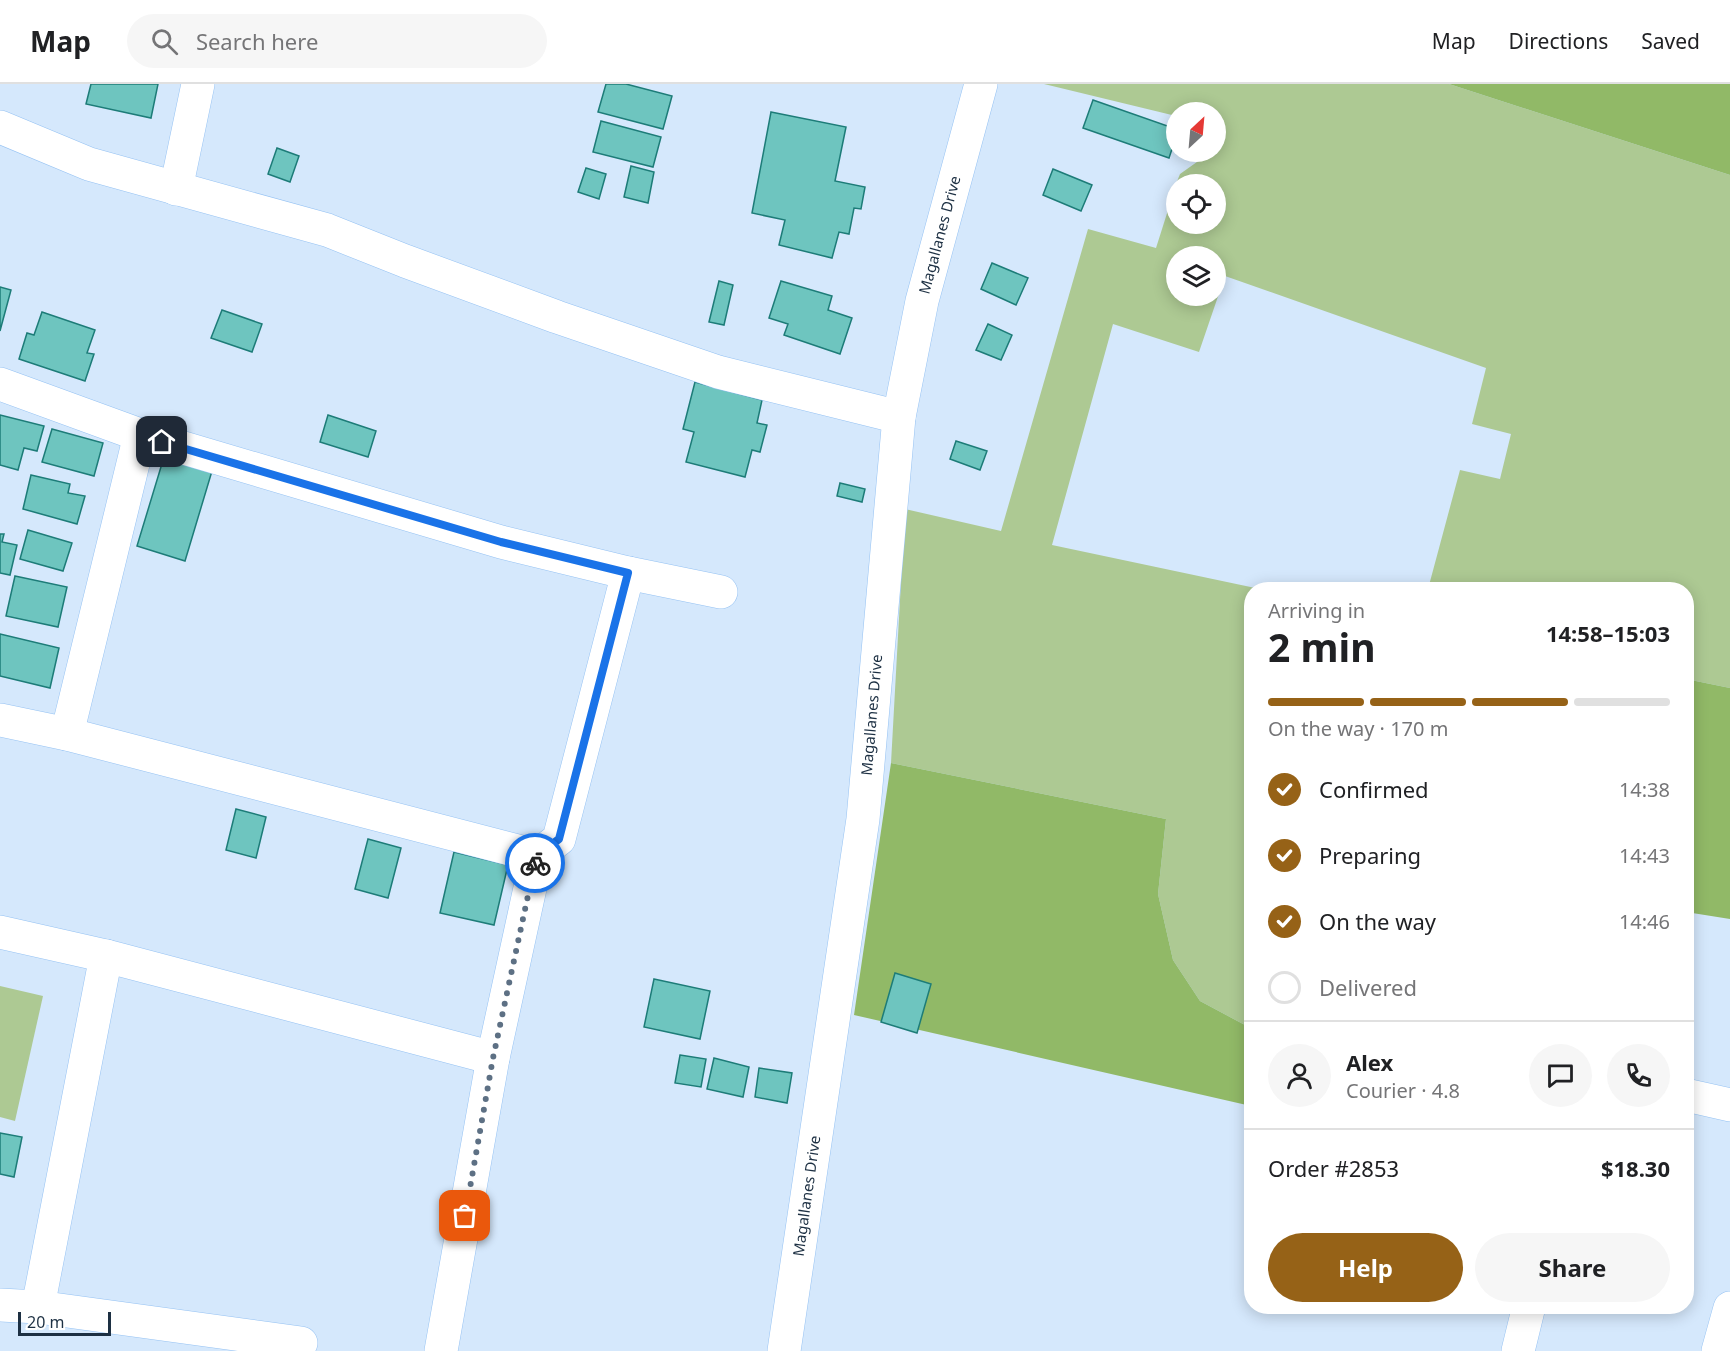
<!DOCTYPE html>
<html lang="en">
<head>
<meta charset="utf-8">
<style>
	:root { --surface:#fff; --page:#f6f6f6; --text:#202124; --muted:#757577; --line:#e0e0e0; --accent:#966217 }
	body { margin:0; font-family:"Noto Sans",sans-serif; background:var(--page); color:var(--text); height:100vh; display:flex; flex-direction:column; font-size:22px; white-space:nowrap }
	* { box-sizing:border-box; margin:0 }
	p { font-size:20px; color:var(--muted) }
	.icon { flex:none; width:33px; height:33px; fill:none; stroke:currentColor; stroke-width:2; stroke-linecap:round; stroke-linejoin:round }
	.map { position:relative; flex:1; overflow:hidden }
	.sheet { position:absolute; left:1244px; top:498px; width:450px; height:732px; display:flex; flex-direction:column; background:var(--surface); border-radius:24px; box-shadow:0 3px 15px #0003 }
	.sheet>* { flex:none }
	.needle { width:39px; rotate:26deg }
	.controls { position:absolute; left:1166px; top:18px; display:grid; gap:12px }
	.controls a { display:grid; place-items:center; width:60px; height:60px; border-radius:50%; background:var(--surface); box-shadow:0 3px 15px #0003; font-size:30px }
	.scale { position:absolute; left:18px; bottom:15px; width:93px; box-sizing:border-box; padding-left:6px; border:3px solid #1d3043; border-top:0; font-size:16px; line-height:21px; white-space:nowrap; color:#1d3043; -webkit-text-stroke:4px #fff; paint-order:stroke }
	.pin { position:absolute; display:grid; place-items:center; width:51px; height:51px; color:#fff; margin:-26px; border-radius:12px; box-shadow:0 3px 9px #0006 }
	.courier { position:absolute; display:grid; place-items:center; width:60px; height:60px; margin:-30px; border:4px solid #1a73e8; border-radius:50%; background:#fff; color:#222; box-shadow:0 2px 8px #0007 }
	.summary em { font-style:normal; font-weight:700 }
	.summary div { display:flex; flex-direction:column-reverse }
	.summary { display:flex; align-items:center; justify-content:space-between; height:102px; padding:0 24px }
	h1 { font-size:39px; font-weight:700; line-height:45px }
	.bar { display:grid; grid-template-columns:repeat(4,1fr); gap:9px 6px; align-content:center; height:72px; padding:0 24px }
	.bar i { height:8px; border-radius:4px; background:var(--line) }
	.bar .on { background:var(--accent) }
	.bar p { grid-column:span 4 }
	.line { display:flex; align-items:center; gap:15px; padding:0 24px; border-top:2px solid var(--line) }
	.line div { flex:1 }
	.round { display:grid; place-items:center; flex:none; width:63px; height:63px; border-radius:32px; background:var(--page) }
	ol { padding:0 24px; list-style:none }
	li { display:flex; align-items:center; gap:18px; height:66px }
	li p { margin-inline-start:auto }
	li .icon { padding:6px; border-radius:50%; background:var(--accent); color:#fff; stroke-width:4 }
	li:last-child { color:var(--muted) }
	li i { width:33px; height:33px; border:3px solid var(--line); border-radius:50% }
	.button { display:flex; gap:12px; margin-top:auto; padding:12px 24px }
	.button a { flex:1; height:69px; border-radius:36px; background:var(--accent); color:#fff; font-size:24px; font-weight:700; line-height:69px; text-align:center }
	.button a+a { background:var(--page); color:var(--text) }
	header { display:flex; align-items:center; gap:36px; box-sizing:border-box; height:84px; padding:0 30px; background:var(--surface); border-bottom:2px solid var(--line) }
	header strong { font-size:28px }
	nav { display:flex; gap:33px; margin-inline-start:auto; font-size:21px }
	.search { width:420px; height:54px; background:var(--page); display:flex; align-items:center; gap:15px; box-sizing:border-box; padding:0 21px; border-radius:33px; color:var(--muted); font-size:22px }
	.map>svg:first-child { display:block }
</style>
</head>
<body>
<header>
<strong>Map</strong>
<div class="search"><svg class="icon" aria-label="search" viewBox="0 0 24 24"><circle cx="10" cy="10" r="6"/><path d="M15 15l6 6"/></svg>Search here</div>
<nav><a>Map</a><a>Directions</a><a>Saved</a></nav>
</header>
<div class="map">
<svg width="1730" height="1267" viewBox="0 0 1730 1267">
	<rect width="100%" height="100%" fill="#d5e8fc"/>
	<g fill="#adc993" fill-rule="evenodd">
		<path d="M1044 0H1449L1730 91V604L1686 595V506L1428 505 1460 386 1500 395 1511 350 1472 340 1486 284 1225 192 1199 268 1113 240 1052 461 1260 505 1251 506V943L1243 940 1200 917 1173 876 1158 810 1166 735 891 679 905 425 1001 447 1088 145 1156 164 1176 101V140H1215V100H1176L1180 90 1211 68H1215L1222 44 1215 42V28H1176V32ZM1176 172H1215V212H1176Z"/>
		<path d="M0 902 43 912 15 1037 0 1033Z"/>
	</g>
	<g fill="#91b967">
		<path d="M1449 0H1730V91Z"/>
		<path d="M1686 595 1730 604V835L1686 828Z"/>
		<path d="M891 679 1166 735 1158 810 1173 876 1200 917 1243 940 1251 943V1022L854 931Z"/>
	</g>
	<g fill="#6ec5bf" stroke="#1d7c78" stroke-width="1.5">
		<path d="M91 0H158L151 34 86 20Z"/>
		<path d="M606 0H626L672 12 663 45 598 28Z"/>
		<path d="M1093 16 1176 45V53L1169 74 1083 44Z"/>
		<path d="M771 28 846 43 835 97 865 103 861 125 854 124 849 150 839 148 832 174 779 161 785 136 752 129Z"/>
		<path d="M601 37 661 53 653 83 593 68Z"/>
		<path d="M277 64 299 72 290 98 268 90Z"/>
		<path d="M631 82 654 88 648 119 624 113Z"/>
		<path d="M586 84 606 90 599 115 578 108Z"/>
		<path d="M1053 85 1092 101 1081 127 1043 111Z"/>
		<path d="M992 179 1028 194 1016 221 981 205Z"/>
		<path d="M719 197 733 201 724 241 709 238Z"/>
		<path d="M781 197 832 212 828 226 852 234 840 270 784 251 788 240 769 234Z"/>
		<path d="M0 203 11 206 0 247Z"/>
		<path d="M222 226 262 240 252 268 211 254Z"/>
		<path d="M42 228 95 246 87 269 94 270 85 297 19 275 27 249 34 251Z"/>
		<path d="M988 240 1012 251 1001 276 976 266Z"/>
		<path d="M695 298 762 316 757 339 767 341 760 368 752 366 745 393 686 378 694 348 683 345Z"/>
		<path d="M0 331 44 342 37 367 24 364 18 386 0 381Z"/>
		<path d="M328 331 376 347 368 373 320 358Z"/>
		<path d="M52 345 103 359 94 392 42 378Z"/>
		<path d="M956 357 987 367 980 386 950 375Z"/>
		<path d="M164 373 212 387 185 477 137 462Z"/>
		<path d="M31 391 70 400 68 409 85 412 77 440 23 425Z"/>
		<path d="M840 399 865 405 862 418 837 412Z"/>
		<path d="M28 446 72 459 63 487 20 475Z"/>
		<path d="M0 450H4L2 458 17 461 10 491 0 489Z"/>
		<path d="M15 492 67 503 58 543 6 532Z"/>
		<path d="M0 550 59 564 50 604 0 592Z"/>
		<path d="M236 725 266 733 256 774 226 766Z"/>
		<path d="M368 755 401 764 388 814 355 805Z"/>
		<path d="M454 768 508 781 494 841 440 829Z"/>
		<path d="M895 889 931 900 917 949 881 938Z"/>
		<path d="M654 895 710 907 700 955 644 943Z"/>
		<path d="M680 971 706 975 701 1003 675 999Z"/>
		<path d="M714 974 749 983 743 1013 707 1005Z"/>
		<path d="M759 984 792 989 787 1019 755 1013Z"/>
		<path d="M0 1049 22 1053 14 1093 0 1090Z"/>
	</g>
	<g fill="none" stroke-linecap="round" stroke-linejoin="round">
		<g stroke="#95c2f3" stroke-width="34">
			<g id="minor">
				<path d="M0 43 89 80 327 146 405 177 557 233 718 288 899 333"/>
				<path d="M176 105 198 0"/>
				<path d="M0 300 140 351 501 458 628 489 721 508"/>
				<path d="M0 636 67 650 537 772"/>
				<path d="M67 650 140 351"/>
				<path d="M0 848 106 872 493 974"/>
				<path d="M1686 1011 1730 1021"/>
				<path d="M0 1221 38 1223 301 1259"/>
				<path d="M38 1223 106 872"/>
				<path d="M441 1267 493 974 537 772 559 755 628 489"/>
				<path d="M784 1267 863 735 899 333 922 217 981 0"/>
				<path d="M1518 1267 1529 1222"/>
				<path d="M1718 1267 1730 1224"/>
			</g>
		</g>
		<use href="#minor" stroke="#fff" stroke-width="33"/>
	</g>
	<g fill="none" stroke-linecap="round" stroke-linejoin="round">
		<path stroke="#5d7084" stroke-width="6" stroke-dasharray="0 10.8" d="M465 1132 493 974 535 779"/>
		<path stroke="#1a73e8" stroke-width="8" d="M162 358 501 458 628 489 559 755 537 772 535 779"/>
	</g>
	<g text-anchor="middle" stroke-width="6" stroke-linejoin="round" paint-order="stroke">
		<g font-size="15" fill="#1d3043" stroke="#fff">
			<text transform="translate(940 151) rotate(-75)" y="5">Magallanes Drive</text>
			<text transform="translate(872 631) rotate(-85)" y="5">Magallanes Drive</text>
			<text transform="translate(807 1112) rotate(-82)" y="5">Magallanes Drive</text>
		</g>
	</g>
</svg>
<div class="controls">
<a><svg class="needle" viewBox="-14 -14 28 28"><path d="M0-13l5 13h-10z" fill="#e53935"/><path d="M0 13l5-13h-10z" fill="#757577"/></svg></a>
<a><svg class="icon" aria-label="locate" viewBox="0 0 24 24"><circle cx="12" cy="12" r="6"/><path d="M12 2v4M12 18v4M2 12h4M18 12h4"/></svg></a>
<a><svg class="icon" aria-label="layers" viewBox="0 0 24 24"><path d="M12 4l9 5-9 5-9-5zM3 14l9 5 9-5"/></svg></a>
</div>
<div class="scale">20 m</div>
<div class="pin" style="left:465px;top:1132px;background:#ea580c"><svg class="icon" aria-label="bag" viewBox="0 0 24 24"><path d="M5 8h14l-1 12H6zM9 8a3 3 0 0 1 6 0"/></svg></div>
<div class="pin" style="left:162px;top:358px;background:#1f2937"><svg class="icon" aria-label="home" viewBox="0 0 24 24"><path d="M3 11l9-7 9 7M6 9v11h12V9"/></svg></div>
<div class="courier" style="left:535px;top:779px"><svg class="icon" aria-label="bike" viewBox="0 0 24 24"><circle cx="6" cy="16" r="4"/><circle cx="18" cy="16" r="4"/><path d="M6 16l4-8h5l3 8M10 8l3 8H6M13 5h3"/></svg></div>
<section class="sheet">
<div class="summary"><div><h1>2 min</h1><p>Arriving in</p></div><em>14:58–15:03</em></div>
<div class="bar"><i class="on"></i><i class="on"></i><i class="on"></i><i></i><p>On the way · 170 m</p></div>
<ol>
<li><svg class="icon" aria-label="check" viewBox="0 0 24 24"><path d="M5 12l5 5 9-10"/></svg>Confirmed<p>14:38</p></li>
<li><svg class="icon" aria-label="check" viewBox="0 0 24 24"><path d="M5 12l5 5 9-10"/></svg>Preparing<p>14:43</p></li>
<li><svg class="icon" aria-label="check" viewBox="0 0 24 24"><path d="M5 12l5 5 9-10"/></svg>On the way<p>14:46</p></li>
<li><i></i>Delivered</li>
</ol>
<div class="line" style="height:108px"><a class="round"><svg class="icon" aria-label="person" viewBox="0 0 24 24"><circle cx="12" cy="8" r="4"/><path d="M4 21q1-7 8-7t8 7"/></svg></a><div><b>Alex</b><p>Courier · 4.8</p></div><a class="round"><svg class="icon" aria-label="chat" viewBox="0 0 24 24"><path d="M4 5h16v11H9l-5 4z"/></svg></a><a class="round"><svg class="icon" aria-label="phone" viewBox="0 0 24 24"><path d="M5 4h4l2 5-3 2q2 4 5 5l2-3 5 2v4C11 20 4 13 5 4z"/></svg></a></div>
<div class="line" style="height:78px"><div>Order #2853</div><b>$18.30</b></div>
<div class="button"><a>Help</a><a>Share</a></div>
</section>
</div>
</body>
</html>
